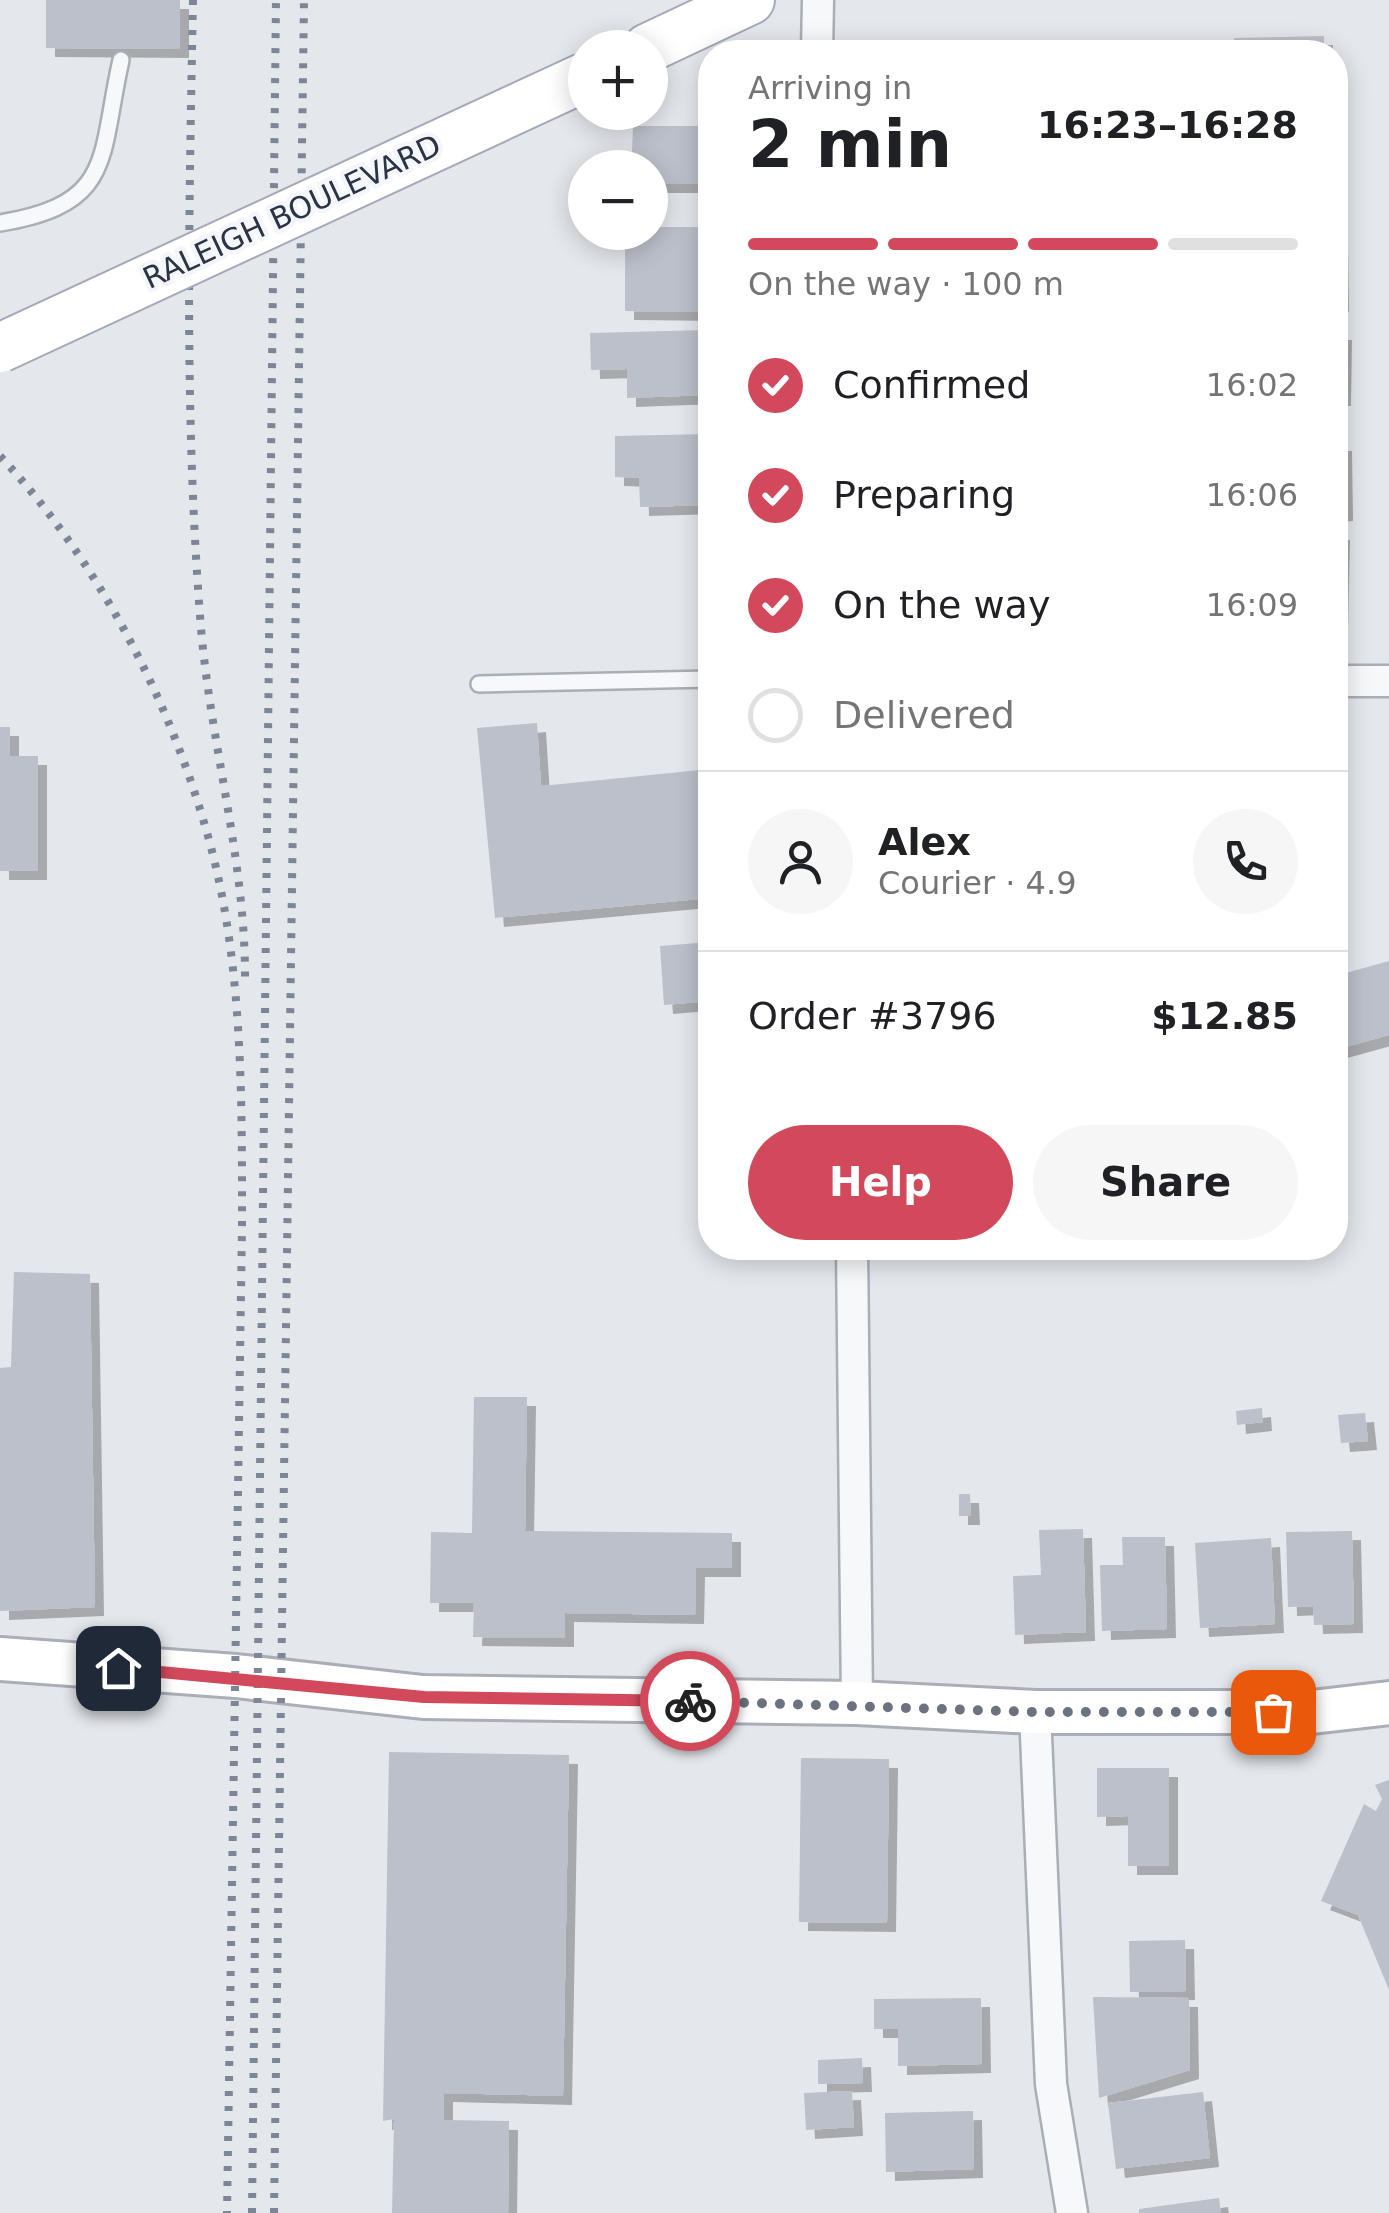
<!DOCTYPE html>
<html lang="en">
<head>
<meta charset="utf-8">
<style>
	:root { --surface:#fff; --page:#f6f6f6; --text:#202124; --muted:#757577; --line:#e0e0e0; --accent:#d1495b }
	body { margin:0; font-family:"DejaVu Sans",sans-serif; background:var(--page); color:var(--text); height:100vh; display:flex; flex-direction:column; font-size:38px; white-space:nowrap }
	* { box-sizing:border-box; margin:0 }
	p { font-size:32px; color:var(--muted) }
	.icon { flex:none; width:55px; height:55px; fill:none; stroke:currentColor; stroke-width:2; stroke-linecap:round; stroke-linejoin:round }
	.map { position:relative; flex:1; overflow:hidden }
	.details { position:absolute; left:698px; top:40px; width:650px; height:1220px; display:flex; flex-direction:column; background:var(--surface); border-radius:40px; box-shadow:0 5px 25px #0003 }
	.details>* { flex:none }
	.tools { position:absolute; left:568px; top:30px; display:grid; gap:20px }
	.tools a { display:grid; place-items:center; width:100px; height:100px; border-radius:50%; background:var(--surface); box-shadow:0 5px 25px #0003; font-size:50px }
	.pin { position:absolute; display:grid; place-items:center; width:85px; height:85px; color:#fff; margin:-42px; border-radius:20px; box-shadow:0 5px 15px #0006 }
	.courier { position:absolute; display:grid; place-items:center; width:100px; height:100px; margin:-50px; border:8px solid #d1495b; border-radius:50%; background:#fff; color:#222; box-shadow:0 2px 12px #0007 }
	.headline em { font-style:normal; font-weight:600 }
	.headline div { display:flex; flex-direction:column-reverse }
	.headline { display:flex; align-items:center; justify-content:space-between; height:170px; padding:0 50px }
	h1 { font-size:65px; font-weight:600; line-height:75px }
	.bar { display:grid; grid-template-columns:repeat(4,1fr); gap:15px 10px; align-content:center; height:120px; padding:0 50px }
	.bar i { height:12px; border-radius:8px; background:var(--line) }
	.bar .active { background:var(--accent) }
	.bar p { grid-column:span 4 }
	.line { display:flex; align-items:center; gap:25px; padding:0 50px; border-top:2px solid var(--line) }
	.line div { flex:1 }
	.round { display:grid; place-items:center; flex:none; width:105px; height:105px; border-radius:52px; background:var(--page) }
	ol { padding:0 50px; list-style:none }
	li { display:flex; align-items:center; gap:30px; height:110px }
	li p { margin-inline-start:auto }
	li .icon { padding:10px; border-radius:50%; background:var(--accent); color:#fff; stroke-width:4 }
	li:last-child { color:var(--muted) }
	li i { width:55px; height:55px; border:5px solid var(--line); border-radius:50% }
	.button { display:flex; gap:20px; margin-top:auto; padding:20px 50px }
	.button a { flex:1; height:115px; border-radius:60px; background:var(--accent); color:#fff; font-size:40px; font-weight:600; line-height:115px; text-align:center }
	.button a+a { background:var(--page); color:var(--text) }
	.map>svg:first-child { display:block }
</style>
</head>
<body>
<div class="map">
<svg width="1389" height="2213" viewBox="0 0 1389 2213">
	<defs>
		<filter id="shadow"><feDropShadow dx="9" dy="9" stdDeviation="0" flood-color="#0004"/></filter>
	</defs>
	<rect width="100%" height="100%" fill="#e4e7ec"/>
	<g fill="#bbc0ca" filter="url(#shadow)">
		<path d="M46 0H180V49L46 48Z"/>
		<path d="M1324 36V52H1234V38Z"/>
		<path d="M633 126H710V184H650V168H604V152H632Z"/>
		<path d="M650 227H710V312L625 311V232H650Z"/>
		<path d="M1335 239H1339L1340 303H1335Z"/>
		<path d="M706 330 708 395 627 398V369L591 370 590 333Z"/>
		<path d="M1335 331H1343L1342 397H1335Z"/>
		<path d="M708 434 710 505 640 507 639 478 615 477V436Z"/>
		<path d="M1335 442H1343L1344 512 1335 513Z"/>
		<path d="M1335 531H1341L1339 621H1335Z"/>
		<path d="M537 723 541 786 710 769V898L495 918 477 728Z"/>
		<path d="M0 727H10V756H38V871H0Z"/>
		<path d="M710 942V1001L664 1005 660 946Z"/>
		<path d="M1389 961V1035L1335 1050V976Z"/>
		<path d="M14 1272 90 1274 95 1607 0 1611V1368L11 1367Z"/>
		<path d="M474 1397H527L525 1531 732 1533V1568H696L695 1615 565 1613V1638L473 1637 474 1603H430L431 1532 472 1533Z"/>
		<path d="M1262 1408 1263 1422 1237 1425 1236 1411Z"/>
		<path d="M1365 1413 1368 1441 1341 1443 1338 1415Z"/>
		<path d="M959 1494H970L971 1516H959Z"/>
		<path d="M1083 1529 1086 1632 1015 1635 1013 1576 1041 1575 1039 1530Z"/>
		<path d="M1352 1531 1354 1624 1314 1625 1313 1606 1288 1607 1286 1532Z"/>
		<path d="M1122 1537H1165L1167 1629 1102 1631 1100 1565H1123Z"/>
		<path d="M1271 1538 1275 1624 1200 1628 1195 1543Z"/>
		<path d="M389 1752 569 1755 563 2096 444 2093V2120L509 2121 508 2213H392L394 2119 383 2121Z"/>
		<path d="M801 1758 889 1759 887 1923 799 1922Z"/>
		<path d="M1097 1768H1169V1866H1128V1816L1097 1817Z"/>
		<path d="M1389 1780V1990L1358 1915 1321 1901 1364 1804 1376 1811 1382 1799 1375 1785Z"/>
		<path d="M1185 1940 1186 1991 1130 1992 1129 1941Z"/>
		<path d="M1093 1997 1189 1998 1190 2070 1099 2098Z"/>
		<path d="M981 1998 982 2064 898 2066V2029H874V1999Z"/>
		<path d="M862 2058 863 2083 818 2084V2060Z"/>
		<path d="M852 2091 854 2127 806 2130 804 2093Z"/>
		<path d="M1203 2092 1210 2158 1116 2169 1108 2103Z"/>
		<path d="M973 2111 974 2169 886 2172 885 2113Z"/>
		<path d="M1219 2198 1221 2213H1139V2209Z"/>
	</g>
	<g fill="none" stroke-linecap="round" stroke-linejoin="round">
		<g stroke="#a9aeb7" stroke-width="20">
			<g id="lane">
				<path d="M0 223C115 204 99 158 121 60"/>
				<path d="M479 684 710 679"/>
			</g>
		</g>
		<g stroke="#a9aeb7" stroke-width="35">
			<g id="street">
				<path d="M817 52 818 0"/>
				<path d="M1335 681H1389"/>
				<path d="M852 1248 857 1703"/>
				<path d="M1035 1712 1051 2084 1072 2213"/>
			</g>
		</g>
		<g stroke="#a9aeb7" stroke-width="48">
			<path id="secondary" d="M0 1659 236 1676 423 1697 857 1703 1035 1712H1312L1389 1703"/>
		</g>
		<g stroke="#a3abb8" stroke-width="52">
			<path id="primary" d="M648 48 750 0"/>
		</g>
		<use href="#lane" stroke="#f7f8fa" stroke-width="15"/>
		<use href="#street" stroke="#f7f8fa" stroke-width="30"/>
		<use href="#secondary" stroke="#fff" stroke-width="42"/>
		<use href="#primary" stroke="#fff" stroke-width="48"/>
		<g stroke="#7d8696" stroke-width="8" stroke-dasharray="5 10" stroke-linecap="butt">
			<path d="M193 0C189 210 184 419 201 628 211 747 246 862 245 981"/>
			<path d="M0 456C102 565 176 711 213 855 243 975 242 1103 242 1226L227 2213"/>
			<path d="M252 2213 276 0"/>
			<path d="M274 2213 304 0"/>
		</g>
		<g stroke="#a3abb8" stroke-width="52" stroke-linecap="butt">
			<path id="primary-bridge" d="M0 348 585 77"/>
		</g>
		<use href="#primary-bridge" stroke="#fff" stroke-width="48"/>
	</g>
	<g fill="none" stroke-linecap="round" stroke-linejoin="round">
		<path stroke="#6c737f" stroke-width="10" stroke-dasharray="0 18" d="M690 1701 1035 1712H1273"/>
		<path stroke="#d1495b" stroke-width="12" d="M118 1668 424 1697 690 1701"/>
	</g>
	<g text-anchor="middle" stroke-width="9" stroke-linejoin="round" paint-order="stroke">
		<g font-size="30" fill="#2b3445" stroke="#f4f6f9">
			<text transform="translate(292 212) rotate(-25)" y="10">RALEIGH BOULEVARD</text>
		</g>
	</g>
</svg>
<div class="tools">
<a>+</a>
<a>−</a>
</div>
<div class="pin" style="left:1273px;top:1712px;background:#ea580c"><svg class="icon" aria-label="bag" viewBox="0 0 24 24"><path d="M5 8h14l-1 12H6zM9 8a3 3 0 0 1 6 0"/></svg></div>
<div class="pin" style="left:118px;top:1668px;background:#1f2937"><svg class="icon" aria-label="home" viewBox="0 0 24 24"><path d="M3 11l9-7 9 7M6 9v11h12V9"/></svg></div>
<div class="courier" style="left:690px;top:1701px"><svg class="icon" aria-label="bike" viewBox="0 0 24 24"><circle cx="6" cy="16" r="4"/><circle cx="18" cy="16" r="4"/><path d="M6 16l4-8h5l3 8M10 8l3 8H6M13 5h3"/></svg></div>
<section class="details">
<div class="headline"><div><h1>2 min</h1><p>Arriving in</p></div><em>16:23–16:28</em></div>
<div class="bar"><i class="active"></i><i class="active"></i><i class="active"></i><i></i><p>On the way · 100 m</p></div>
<ol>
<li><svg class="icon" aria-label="check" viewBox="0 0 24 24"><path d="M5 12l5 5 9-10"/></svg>Confirmed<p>16:02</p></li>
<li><svg class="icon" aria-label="check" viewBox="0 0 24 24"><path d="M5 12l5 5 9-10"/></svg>Preparing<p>16:06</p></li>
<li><svg class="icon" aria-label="check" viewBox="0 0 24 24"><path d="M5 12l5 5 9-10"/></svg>On the way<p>16:09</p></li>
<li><i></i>Delivered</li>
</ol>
<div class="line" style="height:180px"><a class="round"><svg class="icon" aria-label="person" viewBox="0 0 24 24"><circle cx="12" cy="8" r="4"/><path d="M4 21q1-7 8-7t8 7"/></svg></a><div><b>Alex</b><p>Courier · 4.9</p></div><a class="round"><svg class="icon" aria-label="phone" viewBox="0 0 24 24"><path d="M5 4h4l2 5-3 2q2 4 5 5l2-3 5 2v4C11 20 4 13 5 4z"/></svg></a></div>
<div class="line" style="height:130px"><div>Order #3796</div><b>$12.85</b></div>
<div class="button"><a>Help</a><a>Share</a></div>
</section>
</div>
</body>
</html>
